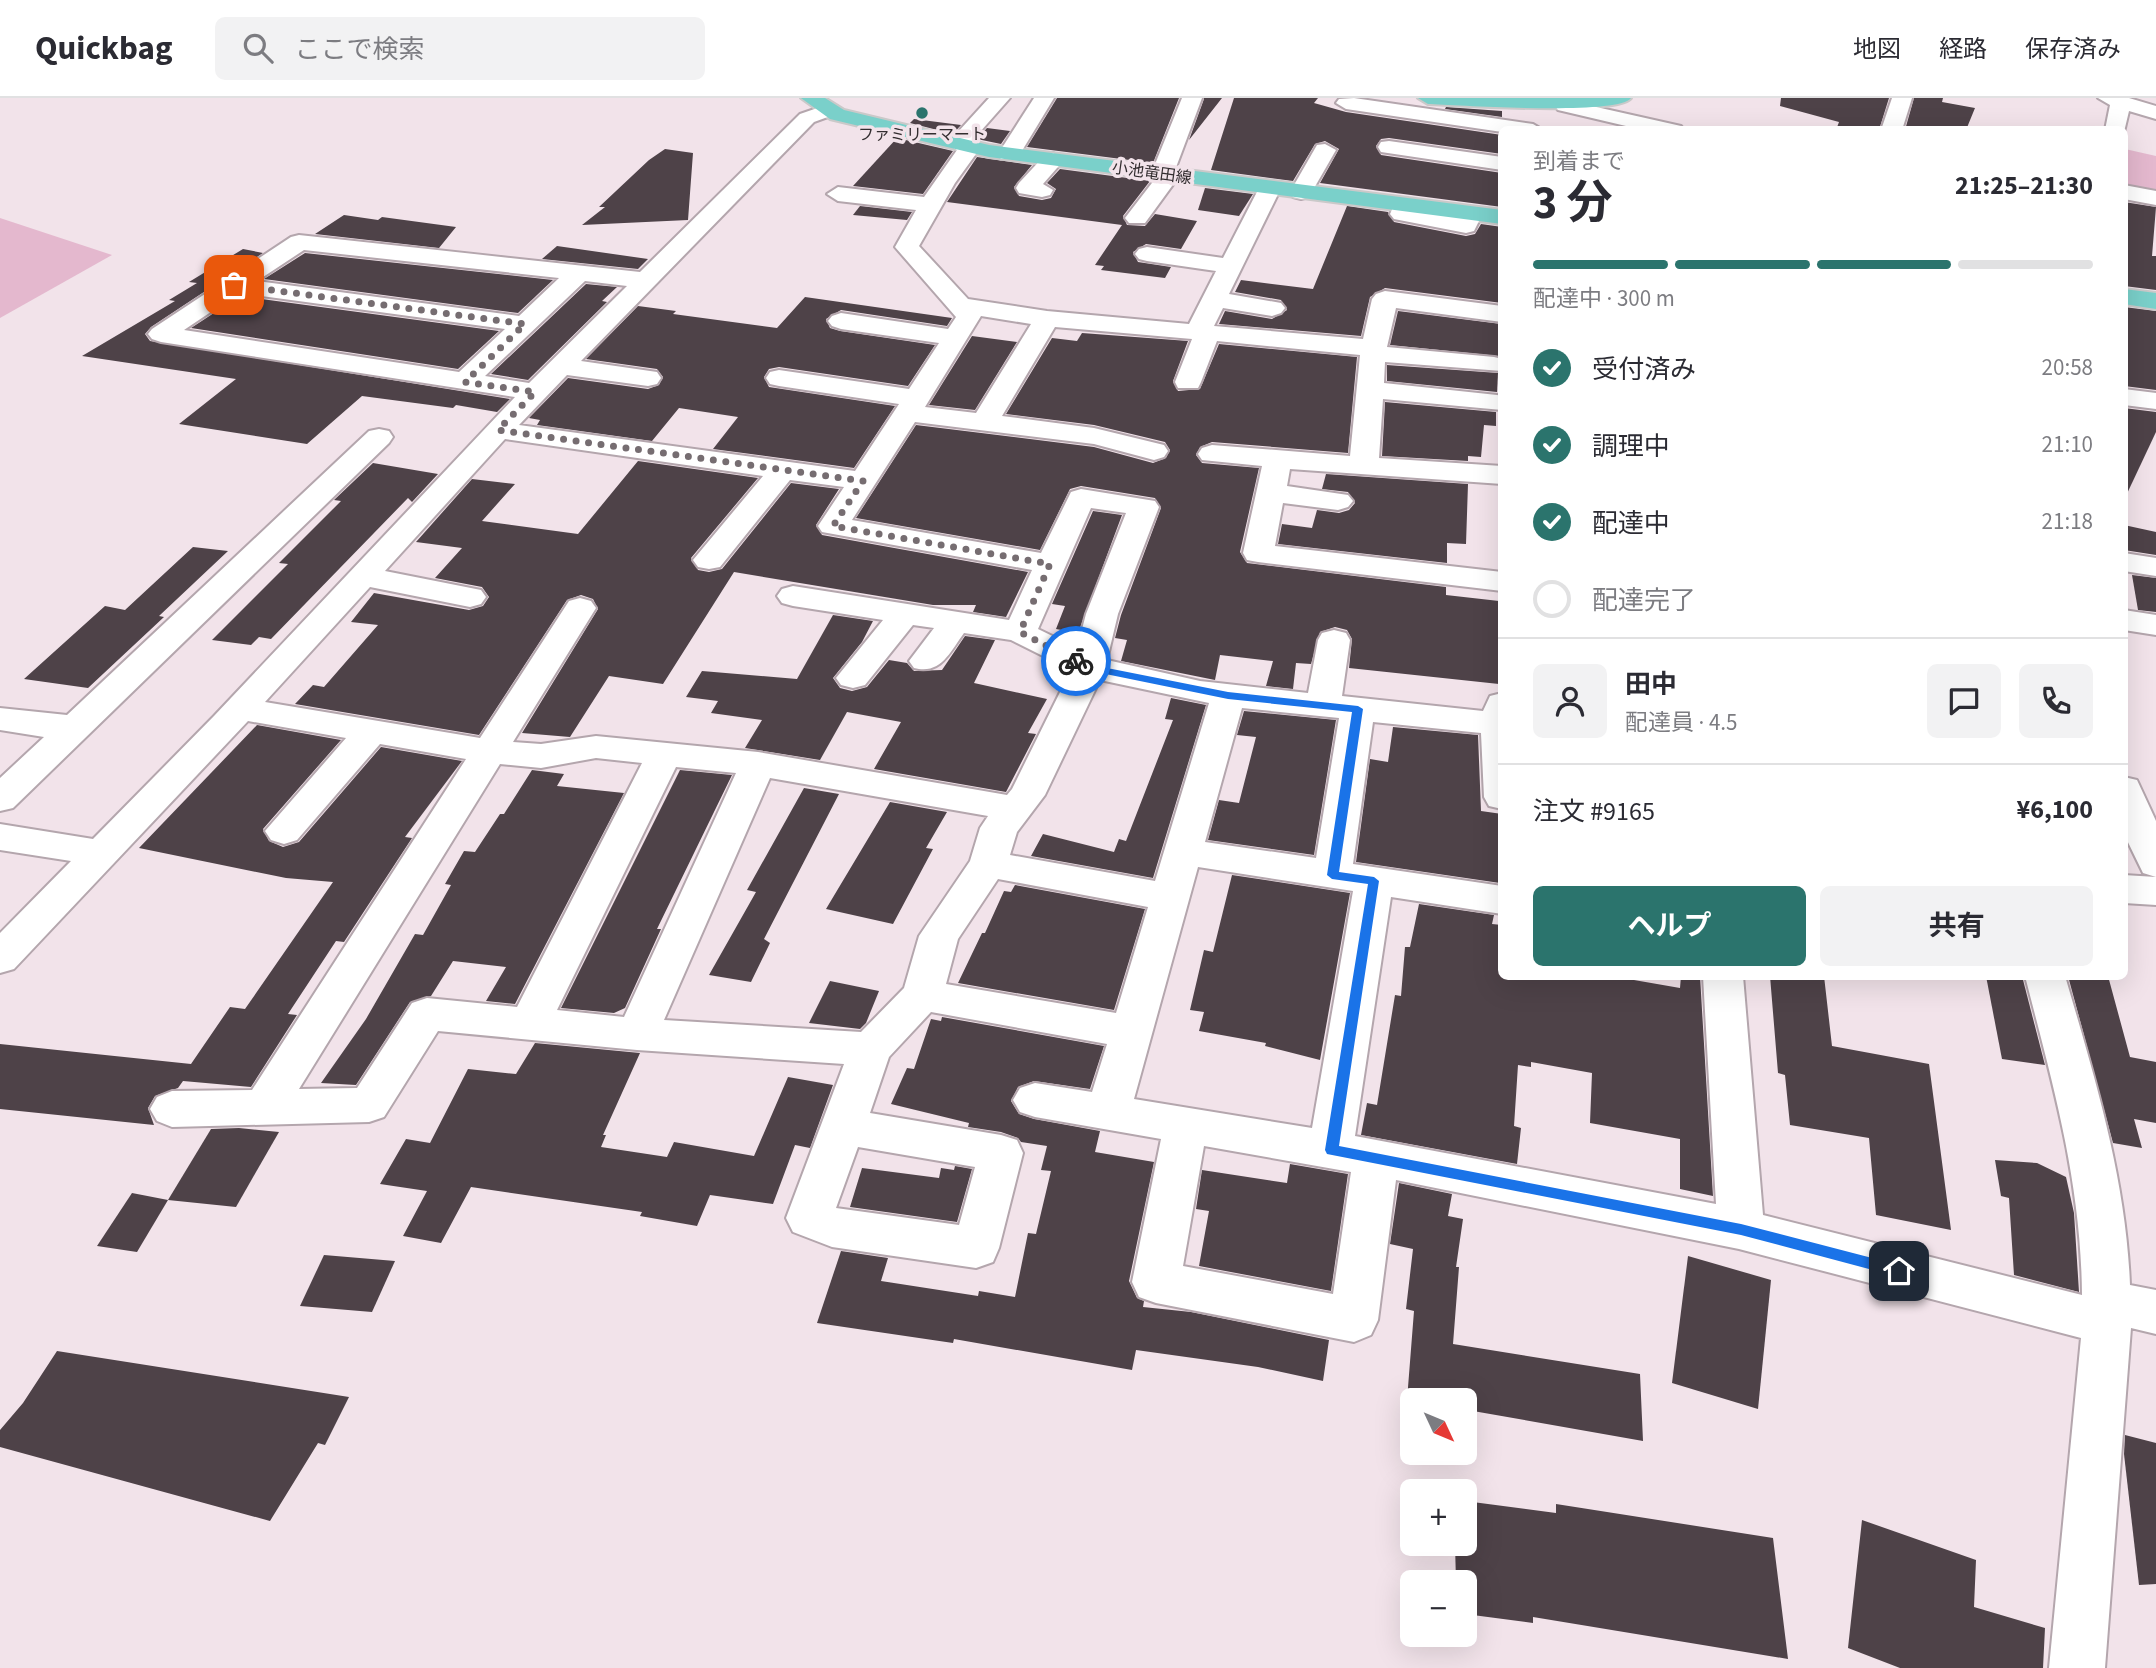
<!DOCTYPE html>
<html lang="ja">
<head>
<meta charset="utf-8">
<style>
	:root { --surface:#fff; --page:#f2f2f3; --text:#2b2b33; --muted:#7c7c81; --line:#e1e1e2; --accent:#2b746d }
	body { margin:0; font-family:"Source Sans 3","Noto Sans JP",sans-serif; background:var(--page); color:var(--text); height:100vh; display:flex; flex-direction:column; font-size:26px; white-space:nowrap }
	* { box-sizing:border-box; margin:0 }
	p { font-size:23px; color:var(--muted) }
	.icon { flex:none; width:38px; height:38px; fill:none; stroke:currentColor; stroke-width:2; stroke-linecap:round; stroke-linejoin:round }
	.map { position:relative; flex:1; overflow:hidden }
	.drawer { position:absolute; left:1498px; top:28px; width:630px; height:854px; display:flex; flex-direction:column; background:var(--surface); border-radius:10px; box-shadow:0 7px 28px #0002 }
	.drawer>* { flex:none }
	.needle { width:46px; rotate:134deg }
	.fabs { position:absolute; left:1400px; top:1290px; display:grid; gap:14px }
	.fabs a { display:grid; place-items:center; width:77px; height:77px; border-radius:10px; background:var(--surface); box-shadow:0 7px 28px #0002; font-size:35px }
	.pin { position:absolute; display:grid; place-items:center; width:60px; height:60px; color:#fff; margin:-30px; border-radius:14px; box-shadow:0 4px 10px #0006 }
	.courier { position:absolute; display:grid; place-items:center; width:70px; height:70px; margin:-35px; border:5px solid #1a73e8; border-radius:50%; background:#fff; color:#222; box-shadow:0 2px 9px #0007 }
	.head em { font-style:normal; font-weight:700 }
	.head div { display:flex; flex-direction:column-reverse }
	.head { display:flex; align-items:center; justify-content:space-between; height:119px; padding:0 35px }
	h1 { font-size:46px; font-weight:700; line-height:52px }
	.bar { display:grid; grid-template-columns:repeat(4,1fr); gap:10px 7px; align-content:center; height:84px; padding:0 35px }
	.bar i { height:9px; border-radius:5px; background:var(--line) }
	.bar .selected { background:var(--accent) }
	.bar p { grid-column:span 4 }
	.line { display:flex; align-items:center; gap:18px; padding:0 35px; border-top:2px solid var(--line) }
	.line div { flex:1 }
	.round { display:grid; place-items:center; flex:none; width:74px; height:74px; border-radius:10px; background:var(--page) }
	ol { padding:0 35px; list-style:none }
	li { display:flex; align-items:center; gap:21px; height:77px }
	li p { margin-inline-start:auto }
	li .icon { padding:7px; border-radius:50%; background:var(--accent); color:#fff; stroke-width:4 }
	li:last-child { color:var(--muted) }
	li i { width:38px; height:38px; border:4px solid var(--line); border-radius:50% }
	.primary-button { display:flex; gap:14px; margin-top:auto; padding:14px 35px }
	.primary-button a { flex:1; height:80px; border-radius:10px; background:var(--accent); color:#fff; font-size:28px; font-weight:700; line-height:80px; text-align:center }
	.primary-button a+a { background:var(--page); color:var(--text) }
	header { display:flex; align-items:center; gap:42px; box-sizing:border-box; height:98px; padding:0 35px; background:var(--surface); border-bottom:2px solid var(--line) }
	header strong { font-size:33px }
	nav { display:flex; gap:38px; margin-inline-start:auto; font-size:24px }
	.search { width:490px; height:63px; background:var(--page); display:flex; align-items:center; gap:18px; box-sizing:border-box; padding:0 24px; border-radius:10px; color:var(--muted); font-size:26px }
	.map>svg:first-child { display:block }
</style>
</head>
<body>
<header>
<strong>Quickbag</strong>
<div class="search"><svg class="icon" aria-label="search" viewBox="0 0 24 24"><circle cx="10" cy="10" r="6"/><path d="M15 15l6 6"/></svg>ここで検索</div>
<nav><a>地図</a><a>経路</a><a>保存済み</a></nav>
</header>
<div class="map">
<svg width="2156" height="1570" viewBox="0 0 2156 1570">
	<rect width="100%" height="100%" fill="#f2e3ea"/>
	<g fill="#e4b8ce">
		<path d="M2125 51 2156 58V99L2125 92Z"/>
		<path d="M0 120 112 157 0 220Z"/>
	</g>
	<g fill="#4e4248">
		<path d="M1057 0H1179L1153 65 1027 49Z"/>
		<path d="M1204 0H1222L1189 42 1204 1Z"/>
		<path d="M1234 0H1318L1314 5 1346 14 1502 37V56L1389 40 1381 41 1376 48 1381 57 1502 75V109L1320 85 1339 51 1325 43 1315 46 1293 83 1211 72Z"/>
		<path d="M1781 0H1889L1879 32H1836L1839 24 1780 8Z"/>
		<path d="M1914 0H1943L1942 4 1975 10 1966 32H1905Z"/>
		<path d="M1446 9 1502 13V19L1445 11Z"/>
		<path d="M914 21 961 27 953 36 910 25Z"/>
		<path d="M987 30 1010 33 1001 46 977 41Z"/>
		<path d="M897 40 953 53 923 96 853 88Z"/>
		<path d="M665 51 693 55 688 122 582 127 605 109H599L649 62Z"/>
		<path d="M977 59 1032 67 1014 89 1019 98 1042 102 1051 100 1056 91 1047 85 1060 71 1150 83 1123 118 1127 127 1145 128 1155 116 1197 123 1181 151 1146 146 1133 154 1138 164 1171 169 1165 180 1101 172 1104 168 1095 167 1122 127 947 104Z"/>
		<path d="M1205 90 1253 96 1239 118 1198 112Z"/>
		<path d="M2124 104 2156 109 2152 158H2156V192L2124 188Z"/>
		<path d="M860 108 912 114 907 122 853 117Z"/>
		<path d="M1347 108 1388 114 1394 124 1466 138 1475 136 1481 126 1502 129V205L1385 190 1370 199 1361 238 1219 226 1225 213 1272 221 1287 212 1281 202 1235 194 1241 182 1313 191Z"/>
		<path d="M344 117 378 122 382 119 456 129 439 150 315 136Z"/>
		<path d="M557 148 648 161 638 171 542 161Z"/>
		<path d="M243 151 263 155 151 229 145 236 150 243 510 301 497 314 456 307 453 310 362 298 307 346 179 326 236 281 82 258 175 203 169 202 197 185 189 184Z"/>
		<path d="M305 155 553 182 518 215 264 181Z"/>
		<path d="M586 186 617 189 602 203 607 204 528 282 491 276Z"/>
		<path d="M240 198 499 233 458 271 191 230Z"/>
		<path d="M805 199 952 220 947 228 841 212 826 221 830 230 840 233 935 247 908 288 779 269 769 271 764 279 769 289 895 308 854 370 713 351 738 319 679 310 652 343 537 327 540 322 529 320 568 280 648 291 659 287 663 279 657 271 586 261 638 208 676 213 673 216 777 230Z"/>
		<path d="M2124 209 2156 213V292L2124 288Z"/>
		<path d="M1398 213 1501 226 1499 258 1390 247Z"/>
		<path d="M1082 235 1188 243 1173 283 1178 293 1200 291 1219 246 1357 259 1348 355 1212 344 1200 349 1196 357 1202 365 1259 370 1240 454 1247 465 1446 489V497L1499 503V586L1349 570 1352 541 1347 532 1335 529 1320 534 1311 566 1296 565 1293 591 1266 588 1273 563 1220 557 1215 582 1121 563 1127 542 1115 540 1121 517 1161 410 1155 400 1081 388 1070 391 1040 452 856 420 916 327 1094 349 1153 365 1166 360 1170 352 1165 344 1094 327 1006 316 1052 240 1077 243Z"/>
		<path d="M972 238 1017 244 975 312 929 307Z"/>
		<path d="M1387 267 1498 275 1497 294 1387 283Z"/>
		<path d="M1385 304 1496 314V328L1484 327 1481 359 1468 358V363L1382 358Z"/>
		<path d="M2124 310 2156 314V334L2124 402Z"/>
		<path d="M638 363 758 380 691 460 698 472 709 474 722 471 791 385 839 391 816 427 822 437 1028 474 1006 519 973 514 976 507H933L734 474 663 586 609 578 570 639 522 635 598 511 593 501 581 497 567 502 479 637 295 606 313 587 324 589 378 527 351 524 374 495 469 512 483 508 489 499 482 489 435 480 462 450 416 444 472 381 515 386 482 423 578 436Z"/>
		<path d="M373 365 438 376 412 404 408 400 271 541 259 539 251 547 212 542 288 466 279 465 341 403 334 402Z"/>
		<path d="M1326 376 1468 386 1466 446 1447 445V465L1278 446 1282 426 1312 430 1317 412 1339 415 1349 412 1355 405 1348 394 1322 391Z"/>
		<path d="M1093 413 1122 417 1078 535 1056 531 1065 508 1052 506Z"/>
		<path d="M2124 427 2156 434V457L2124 452Z"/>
		<path d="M193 449 228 453 159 518 164 519 88 590 24 581 105 508 125 512Z"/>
		<path d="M2132 477 2156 480V514L2138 512Z"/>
		<path d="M833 517 873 523 862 544 833 580 840 590 852 593 867 589 889 562 907 565 914 573 942 572 965 538 995 542 974 585 1047 601 1028 635 1036 636 1006 694 874 671 901 624 847 614 820 662 745 650 762 622 711 615 718 603 686 599 702 573 797 581Z"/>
		<path d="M1171 600 1206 607 1153 780 1031 758 1043 736 1114 754 1119 741 1126 743 1173 622 1165 621Z"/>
		<path d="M1244 613 1336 622 1314 757 1208 742 1219 702 1239 705 1256 639 1237 637Z"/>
		<path d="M257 627 341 642 263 731 269 743 283 749 299 744 381 649 462 663 405 739 412 740 344 844 336 843 288 916 297 917 251 989 183 983 178 990 155 998 148 1010 154 1027 0 1011V946L191 966 230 909 245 911 333 784 286 780 139 750Z"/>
		<path d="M1393 629 1478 637 1481 713 1502 716 1500 785 1356 764 1370 661 1388 664Z"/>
		<path d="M532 672 564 676 557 688 624 695 515 906 486 903 506 869 453 863 431 898 410 904 356 987 321 985 366 921 415 836 423 837 451 787 445 786 464 753 475 754 500 716H504Z"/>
		<path d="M680 672 732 677 657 831H661L625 910 614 915 561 910Z"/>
		<path d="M804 690 839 696 764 841 770 845 751 884 709 877 756 794 747 792Z"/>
		<path d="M890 704 947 714 926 750 933 751 893 826 826 811Z"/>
		<path d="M1232 777 1350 795 1320 962 1265 948 1266 945 1199 933 1204 914 1190 912 1204 852 1213 854Z"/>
		<path d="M1015 787 1145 811 1114 912 958 885 982 835H985L1004 793 1011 794Z"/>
		<path d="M1419 806 1494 817 1492 826 1502 827V878H1611L1680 890 1681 878H1700L1713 1098 1680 1091V1041L1590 1025 1592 975 1531 964V969L1518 967 1514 1028 1521 1030 1517 1066 1361 1037 1367 1005 1377 1007 1395 897 1401 898 1405 849H1410Z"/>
		<path d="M1770 878H1824L1832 948 1929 966 1951 1132 1876 1117 1869 1040 1790 1027 1785 977 1778 975Z"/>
		<path d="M1986 878H2022L2045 967 2002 961Z"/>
		<path d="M2068 878H2108L2130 959 2156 964V1025L2134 1021 2142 1050 2113 1045Z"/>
		<path d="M830 883 879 893 866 925 860 931 809 925Z"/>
		<path d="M942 919 1104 948 1090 991 1034 983 1018 989 1011 1003 1019 1016 1034 1021 1100 1033 1095 1054 1154 1064 1129 1183 1137 1200 1144 1203 1143 1209 1191 1214 1329 1242 1323 1283 1258 1269 1136 1252 1132 1272 954 1241 953 1245 817 1225 841 1153 888 1160 881 1183 978 1198 979 1193 1015 1199 1028 1135 1036 1136 1051 1073 1041 1072 1047 1048 1021 1044 1018 1040 1001 1034 968 1029 969 1025 891 1006 907 970 914 971 931 921 941 923Z"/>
		<path d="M535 945 640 955 603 1037H606L601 1049 667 1059 674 1044 754 1058 788 979 833 987 810 1050 795 1047 773 1106 710 1097 697 1128 640 1118 642 1114 471 1089 441 1145 403 1138 427 1093 380 1086 406 1041 430 1045 468 971 516 976Z"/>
		<path d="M239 1030 279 1034 236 1109 168 1102 211 1031Z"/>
		<path d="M1995 1062 2037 1065 2066 1079 2074 1115 2079 1194 2014 1177 2009 1100 2001 1098Z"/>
		<path d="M1290 1066 1348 1076 1331 1193 1199 1168 1209 1113 1196 1111 1202 1072 1287 1085Z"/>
		<path d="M955 1068 972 1071 957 1124 850 1109 862 1070 939 1080 941 1070 954 1072Z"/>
		<path d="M1399 1085 1452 1096 1448 1118 1463 1121 1456 1169H1459L1453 1246 1640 1276 1643 1343 1473 1313 1474 1302H1407L1414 1213 1406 1211 1413 1151 1390 1146Z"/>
		<path d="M132 1095 168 1102 137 1154 97 1148Z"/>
		<path d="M324 1157 395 1163 372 1214 300 1208Z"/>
		<path d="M1688 1158 1771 1182 1758 1311 1672 1285Z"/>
		<path d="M57 1253 349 1299 325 1347 318 1345 270 1423 0 1349V1332L23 1305Z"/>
		<path d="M2125 1337 2156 1345V1486L2139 1487 2124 1356Z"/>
		<path d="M1465 1403 1556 1415V1406L1773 1440 1788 1561 1533 1519V1525L1465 1516V1484H1456L1455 1446H1465Z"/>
		<path d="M1862 1422 1976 1462 1974 1509 2045 1530 2043 1570H1900L1848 1550Z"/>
	</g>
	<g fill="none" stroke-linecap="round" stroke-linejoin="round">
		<g stroke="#b4a6ad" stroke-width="4">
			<g id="minor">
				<path d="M989 0H1010L972 43 981 49 955 85 919 148 968 201 1047 213 1189 226 1216 173 1147 163 1139 161 1135 156 1139 151 1147 149 1223 160 1259 90 1270 83 1281 90 1229 196 1281 205 1285 210 1281 215 1272 218 1223 210 1214 228 1363 241 1372 201 1376 196 1385 193 1502 208V224L1396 210 1387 249 1494 259 1502 261V273L1385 264 1384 285 1497 297 1502 298V312L1383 301 1379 360 1502 368V386L1290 371 1287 388 1348 397 1353 403 1348 409 1338 412 1283 405 1275 448 1502 474V493L1258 464 1247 462 1243 455 1262 368 1202 362 1198 356 1202 350 1212 347 1350 358 1360 257 1217 243 1201 284 1198 290H1178L1175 284 1192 241 1055 229 1002 318 1094 330 1164 347 1168 353 1164 359 1154 362 1094 346 915 324 852 422 1041 455 1071 394 1081 391 1155 403 1159 409 1118 516 1107 562 1200 583 1308 595 1318 542 1322 535 1334 532 1346 535 1350 542 1342 598 1483 613 1490 598 1502 595V711L1489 708 1484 699 1481 635 1373 624 1353 766 1502 788V816L1391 799 1355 1038 1716 1106 1703 878H1743L1763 1117 2082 1197C2081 1083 2053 987 2025 878H2065C2095 980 2126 1081 2130 1187L2156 1192V1236L2131 1230 2105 1570H2049L2081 1240 1739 1151 1396 1082 1378 1222 1371 1237 1354 1244 1156 1205 1139 1199 1132 1184 1161 1041 1035 1019 1020 1014 1013 1002 1020 990 1035 985 1092 994 1107 946 931 914 889 959 870 1015 1001 1037 1017 1042 1023 1055 999 1150 993 1164 976 1170 832 1149 793 1134 786 1120 844 966 637 952 438 933 384 1019 369 1024 172 1029 157 1023 150 1011 157 999 172 993 252 992 466 661 380 646 297 742 284 746 271 742 265 733 346 640 248 623 14 871 0 875V835L71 763 0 752V726L93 741 214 618 515 299 161 244 152 241 148 236 152 231 291 139 299 137 640 174 800 16 829 6 839 12 836 16 814 24 581 263 657 274 661 280 657 286 648 288 567 277 519 327 855 373 899 306 779 288 770 286 766 280 770 274 779 272 909 291 939 245 841 231 832 228 828 223 832 218 841 215 948 231 956 219 895 149 916 112 838 103 827 96 838 89 924 99 957 52 947 46ZM304 152 559 180 519 218 257 183ZM585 183 627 188 529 285 485 278ZM239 195 505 231 459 274 184 232ZM981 218 1031 226 976 315 925 309ZM505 341 763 378 693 462 698 469 709 471 720 469 790 382 844 389 818 428 822 434 1032 472 1009 522 793 488 782 491 777 498 782 505 793 508 883 522 836 580 841 587 853 590 865 587 913 527 934 530 909 563 914 570C941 577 950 554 964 535L1011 542 1071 572 1012 691 1007 697 758 654 596 638 541 646 513 644 596 510 591 503 580 500 569 503 480 640 265 604 370 489 470 509 481 506 486 499 481 492 385 473ZM1091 410 1126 415 1086 516 1077 550 1038 531ZM1100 582 1209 605 1155 783 1010 757 1017 734 1045 697ZM1242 610 1339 620 1316 760 1205 744ZM596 660 642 665 517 909 427 900 412 905 357 990 299 991 500 666 541 670ZM676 669 736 675 624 919 557 912ZM770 680 988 718 980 730 970 763 919 838 904 890 861 934 664 922ZM1198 769 1353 793 1312 1030 1134 1001ZM998 781 1148 809 1116 915 946 886 958 841ZM1204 1048 1351 1074 1333 1196 1183 1168ZM858 1049 975 1069 959 1127 836 1110Z"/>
				<path d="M1034 0H1054L1017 61H1001L998 56Z"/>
				<path d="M1182 0H1202L1175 72 1180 77 1145 125H1129L1125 120 1155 81 1151 76Z"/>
				<path d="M1354 0 1533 26 1543 32 1502 34 1346 11 1336 5 1339 1Z"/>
				<path d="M1892 0H1912L1902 32H1881Z"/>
				<path d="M2098 0H2129L2156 8V21L2129 13 2124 34 2105 32 2110 7Z"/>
				<path d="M1565 2 1681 28 1684 32H1643L1558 12 1555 8Z"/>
				<path d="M1389 43 1502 59V72L1381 54 1378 49 1381 44Z"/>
				<path d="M1325 46 1336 52 1309 99 1301 101 1293 99 1290 94 1317 47Z"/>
				<path d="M1053 55 1064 62 1043 86 1053 92 1050 97 1042 99 1019 95 1016 90 1019 85 1045 57Z"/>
				<path d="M2124 87 2156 93V107L2124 101Z"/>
				<path d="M1405 100 1413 102 1415 111 1458 119 1463 110H1479L1483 115 1474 133 1466 135 1394 121 1390 116 1394 107Z"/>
				<path d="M2124 291 2156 295V311L2124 307Z"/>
				<path d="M379 331 389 333 393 339 389 345 13 710 0 713V680L44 639 0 632V610L67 617 369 333Z"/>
				<path d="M2124 455 2156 460V478L2124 473Z"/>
				<path d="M2124 512 2156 517V537L2124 532Z"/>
				<path d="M2124 679 2137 682 2156 723V807L2124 805V777L2156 779 2143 775 2124 736Z"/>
			</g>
		</g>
		<g stroke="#cac9c9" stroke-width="4">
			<g id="major">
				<path d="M801 0H825L844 12 989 47 1502 112V126L989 59 830 21Z"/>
				<path d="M1418 0H1631C1618 18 1458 7 1428 6Z"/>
				<path d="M2124 191 2156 195V211L2124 206Z"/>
			</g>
		</g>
		<use href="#minor" fill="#fff" fill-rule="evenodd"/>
		<use href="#major" fill="#7ad0ca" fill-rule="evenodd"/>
	</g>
	<path fill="#1a73e8" d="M1076 560 1092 567 1228 594 1358 608 1363 611 1339 774 1374 779 1379 783 1339 1048 1741 1126 1899 1167 1904 1169V1177L1899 1179 1741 1137 1327 1056 1325 1052 1368 786 1332 781 1327 777 1352 614 1228 601 1086 572 1073 566Z"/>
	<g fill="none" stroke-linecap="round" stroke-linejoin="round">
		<path stroke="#766d71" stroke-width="7" stroke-dasharray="0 12.6" d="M234 187 525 226 465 284 535 294 498 332 863 383 833 428 1050 466 1020 534 1076 563"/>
	</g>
	<circle fill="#2b746d" stroke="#f2e3ea" stroke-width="2.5" cx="922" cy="15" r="7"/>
	<g text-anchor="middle" stroke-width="7" stroke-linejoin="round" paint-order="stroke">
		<g font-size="16" fill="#332e30" stroke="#f2e3ea">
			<text x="922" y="42">ファミリーマート</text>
		</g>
		<g font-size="16" fill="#332e30" stroke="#f2e3ea">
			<text transform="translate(1152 74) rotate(8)" y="6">小池竜田線</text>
		</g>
	</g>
</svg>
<div class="fabs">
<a><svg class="needle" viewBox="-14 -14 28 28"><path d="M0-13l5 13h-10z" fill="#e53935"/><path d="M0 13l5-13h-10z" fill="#7c7c81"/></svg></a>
<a>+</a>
<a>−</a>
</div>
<div class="pin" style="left:234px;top:187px;background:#ea580c"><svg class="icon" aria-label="bag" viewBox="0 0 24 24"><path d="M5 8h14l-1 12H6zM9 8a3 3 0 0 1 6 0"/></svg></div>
<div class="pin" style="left:1899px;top:1173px;background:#1f2937"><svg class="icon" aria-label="home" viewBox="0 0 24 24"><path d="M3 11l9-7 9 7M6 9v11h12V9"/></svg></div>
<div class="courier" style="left:1076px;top:563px"><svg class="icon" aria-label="bike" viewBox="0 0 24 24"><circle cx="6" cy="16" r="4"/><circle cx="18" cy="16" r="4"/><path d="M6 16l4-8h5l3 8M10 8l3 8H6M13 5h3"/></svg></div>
<section class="drawer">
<div class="head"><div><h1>3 分</h1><p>到着まで</p></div><em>21:25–21:30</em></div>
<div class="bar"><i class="selected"></i><i class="selected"></i><i class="selected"></i><i></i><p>配達中 · 300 m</p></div>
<ol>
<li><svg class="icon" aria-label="check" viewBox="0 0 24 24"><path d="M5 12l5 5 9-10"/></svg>受付済み<p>20:58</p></li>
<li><svg class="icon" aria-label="check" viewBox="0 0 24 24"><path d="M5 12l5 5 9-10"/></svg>調理中<p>21:10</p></li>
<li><svg class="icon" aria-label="check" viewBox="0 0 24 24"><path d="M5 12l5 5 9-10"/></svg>配達中<p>21:18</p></li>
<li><i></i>配達完了</li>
</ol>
<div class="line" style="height:126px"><a class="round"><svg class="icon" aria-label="person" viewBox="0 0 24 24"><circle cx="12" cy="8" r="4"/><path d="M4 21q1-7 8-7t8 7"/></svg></a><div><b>田中</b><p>配達員 · 4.5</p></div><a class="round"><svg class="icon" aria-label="chat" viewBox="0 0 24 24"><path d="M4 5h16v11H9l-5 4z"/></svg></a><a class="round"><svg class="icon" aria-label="phone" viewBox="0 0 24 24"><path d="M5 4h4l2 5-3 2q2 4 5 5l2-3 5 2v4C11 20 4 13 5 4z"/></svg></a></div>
<div class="line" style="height:91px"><div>注文 #9165</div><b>¥6,100</b></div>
<div class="primary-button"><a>ヘルプ</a><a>共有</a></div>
</section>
</div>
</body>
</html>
